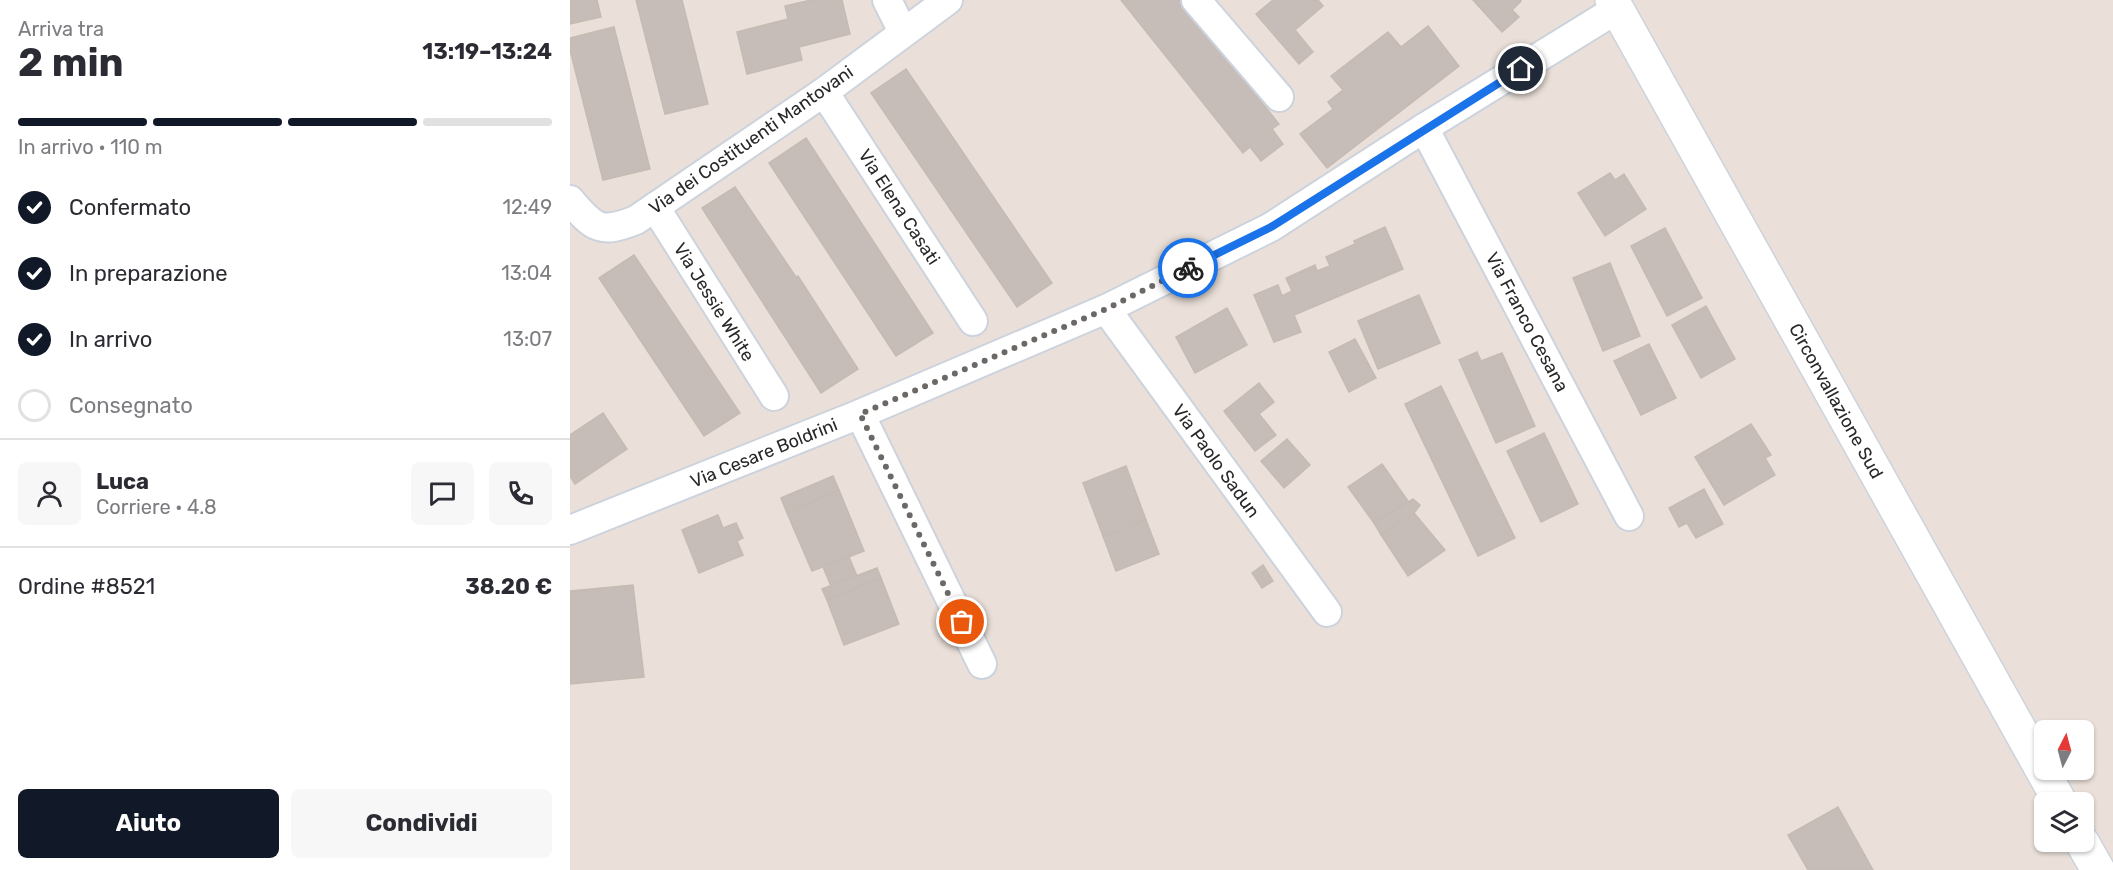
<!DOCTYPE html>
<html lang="it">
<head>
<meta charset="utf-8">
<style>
	:root { --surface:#fff; --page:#f7f7f7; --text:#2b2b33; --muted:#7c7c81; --line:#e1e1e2; --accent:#111827 }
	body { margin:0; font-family:Rubik,sans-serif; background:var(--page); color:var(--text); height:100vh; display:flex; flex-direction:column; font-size:22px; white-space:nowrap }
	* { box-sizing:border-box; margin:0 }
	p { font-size:20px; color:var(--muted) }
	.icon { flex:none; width:33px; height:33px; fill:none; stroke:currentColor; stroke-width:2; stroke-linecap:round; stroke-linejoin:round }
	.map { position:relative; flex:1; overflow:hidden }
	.side { display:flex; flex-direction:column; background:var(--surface); width:570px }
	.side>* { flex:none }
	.needle { width:39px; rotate:6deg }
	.tools { position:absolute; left:1464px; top:720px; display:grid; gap:12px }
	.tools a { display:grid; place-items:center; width:60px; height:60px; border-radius:9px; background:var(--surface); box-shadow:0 2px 4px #0004; font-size:30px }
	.pin { position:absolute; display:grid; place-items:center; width:51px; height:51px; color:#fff; margin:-26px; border:3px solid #fff; border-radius:50%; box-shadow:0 2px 6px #0007 }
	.courier { position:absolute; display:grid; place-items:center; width:60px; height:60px; margin:-30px; border:4px solid #1a73e8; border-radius:50%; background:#fff; color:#222; box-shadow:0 2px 8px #0007 }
	.headline em { font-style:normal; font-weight:700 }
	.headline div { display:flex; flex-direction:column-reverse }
	.headline { display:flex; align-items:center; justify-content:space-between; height:102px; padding:0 18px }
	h1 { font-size:39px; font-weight:700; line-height:45px }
	.bar { display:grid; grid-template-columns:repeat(4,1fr); gap:9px 6px; align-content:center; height:72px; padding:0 18px }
	.bar i { height:8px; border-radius:4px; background:var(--line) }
	.bar .active { background:var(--accent) }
	.bar p { grid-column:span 4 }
	.line { display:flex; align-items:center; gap:15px; padding:0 18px; border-top:2px solid var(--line) }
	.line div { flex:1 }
	.round { display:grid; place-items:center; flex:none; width:63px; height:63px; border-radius:9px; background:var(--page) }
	ol { padding:0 18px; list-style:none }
	li { display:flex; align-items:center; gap:18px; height:66px }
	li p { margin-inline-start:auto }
	li .icon { padding:6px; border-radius:50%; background:var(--accent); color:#fff; stroke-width:4 }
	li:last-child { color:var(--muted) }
	li i { width:33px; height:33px; border:3px solid var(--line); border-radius:50% }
	.button { display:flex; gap:12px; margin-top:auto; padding:12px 18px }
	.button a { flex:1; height:69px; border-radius:9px; background:var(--accent); color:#fff; font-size:24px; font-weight:700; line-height:69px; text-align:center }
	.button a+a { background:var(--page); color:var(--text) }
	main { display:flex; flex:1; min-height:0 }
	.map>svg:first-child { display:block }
</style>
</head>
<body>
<main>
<section class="side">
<div class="headline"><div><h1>2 min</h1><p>Arriva tra</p></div><em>13:19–13:24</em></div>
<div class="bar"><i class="active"></i><i class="active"></i><i class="active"></i><i></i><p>In arrivo · 110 m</p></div>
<ol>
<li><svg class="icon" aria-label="check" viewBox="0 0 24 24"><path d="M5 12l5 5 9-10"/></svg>Confermato<p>12:49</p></li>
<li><svg class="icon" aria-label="check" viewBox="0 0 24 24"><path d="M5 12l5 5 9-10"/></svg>In preparazione<p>13:04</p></li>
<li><svg class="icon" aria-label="check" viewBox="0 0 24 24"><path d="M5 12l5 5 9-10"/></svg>In arrivo<p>13:07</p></li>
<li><i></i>Consegnato</li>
</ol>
<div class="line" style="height:108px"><a class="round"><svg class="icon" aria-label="person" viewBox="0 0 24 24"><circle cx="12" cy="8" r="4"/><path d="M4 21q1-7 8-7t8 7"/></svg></a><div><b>Luca</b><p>Corriere · 4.8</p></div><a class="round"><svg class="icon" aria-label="chat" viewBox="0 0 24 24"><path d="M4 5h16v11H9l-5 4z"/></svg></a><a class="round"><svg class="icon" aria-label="phone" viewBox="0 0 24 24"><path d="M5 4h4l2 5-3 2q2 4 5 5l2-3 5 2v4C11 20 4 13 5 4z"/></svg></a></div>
<div class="line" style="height:78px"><div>Ordine #8521</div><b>38.20 €</b></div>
<div class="button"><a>Aiuto</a><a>Condividi</a></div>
</section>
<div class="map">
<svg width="1543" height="870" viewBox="0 0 1543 870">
	<rect width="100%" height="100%" fill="#eae0d9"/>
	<g fill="#c6bdb9" stroke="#c5bbb3" stroke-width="1.5">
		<path d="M0 0H27L31 17 0 24Z"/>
		<path d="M66 0H112L138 104 95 114Z"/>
		<path d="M241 0H272L280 34 229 47 232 60 177 74 167 32 218 19 215 6Z"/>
		<path d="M551 0H611L709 124 702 129 713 144 691 161 680 147 673 153Z"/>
		<path d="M703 0H748L753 6 725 30 743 52 729 64 686 14Z"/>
		<path d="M903 0H950L951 1 942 10 949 17 932 32Z"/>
		<path d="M858 26 889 66 757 168 730 134 763 109 758 102 773 90 761 76 818 32 831 47Z"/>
		<path d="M44 27 80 169 33 180 0 50V38Z"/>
		<path d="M336 69 482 283 447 307 301 93Z"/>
		<path d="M236 138 363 333 326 356 199 163Z"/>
		<path d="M1040 173 1045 180 1054 174 1076 209 1035 236 1008 193Z"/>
		<path d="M165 187 226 277 228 276 288 369 251 393 132 208Z"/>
		<path d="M815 227 833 269 724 315 731 332 704 342 684 295 708 285 712 296 722 291 716 278 745 265 747 271 760 266 756 257 785 244 784 241Z"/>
		<path d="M1095 228 1132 298 1097 316 1061 246Z"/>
		<path d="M64 255 170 413 134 436 29 278Z"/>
		<path d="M1040 263 1070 336 1033 351 1003 278Z"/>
		<path d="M849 295 870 343 808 369 788 321Z"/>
		<path d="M1136 306 1165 359 1131 378 1102 325Z"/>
		<path d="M657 308 677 345 625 373 606 337Z"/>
		<path d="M785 339 806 378 779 392 759 352Z"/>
		<path d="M1079 344 1106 398 1071 415 1044 361Z"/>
		<path d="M907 352 911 361 932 353 965 426 926 443 889 360Z"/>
		<path d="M689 383 704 402 689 414 706 435 685 451 654 411Z"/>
		<path d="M871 386 945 538 908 556 835 404Z"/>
		<path d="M33 413 57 449 5 484 0 476V435Z"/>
		<path d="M1181 424 1201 455 1195 458 1205 475 1154 505 1125 457Z"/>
		<path d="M974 433 1008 504 971 522 937 451Z"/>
		<path d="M717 439 740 465 714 488 691 461Z"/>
		<path d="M812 464 838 501 804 523 778 487Z"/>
		<path d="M556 466 576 520 533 536 513 483Z"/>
		<path d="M263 476 269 490 217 513 211 498Z"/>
		<path d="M1134 489 1153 524 1126 538 1117 523 1109 527 1099 508Z"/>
		<path d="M269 490 294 551 242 571 217 513Z"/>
		<path d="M843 499 850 505 844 513 811 535 804 523Z"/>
		<path d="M844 513 875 550 838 576 811 535Z"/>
		<path d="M148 515 153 528 166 523 173 538 167 541 173 555 129 573 112 530Z"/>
		<path d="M576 520 589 554 546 571 533 536Z"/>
		<path d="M279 557 287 576 261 586 253 567Z"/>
		<path d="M693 565 703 581 692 588 682 573Z"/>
		<path d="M307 568 311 578 257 600 252 589Z"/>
		<path d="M311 578 329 624 274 645 257 600Z"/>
		<path d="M63 585 74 677 0 684V591Z"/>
		<path d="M1268 807 1303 870H1238L1218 835Z"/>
	</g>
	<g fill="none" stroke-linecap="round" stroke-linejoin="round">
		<g stroke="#ccd3dd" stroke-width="32">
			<g id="minor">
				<path d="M317 0 333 32"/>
				<path d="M626 0 709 97"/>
				<path d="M254 92 403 321"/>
				<path d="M854 128 1059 516"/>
				<path d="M0 200C24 229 31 234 66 220L254 92 378 0"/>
				<path d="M85 207 204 396"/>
				<path d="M536 309 757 612"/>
				<path d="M290 414 412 664"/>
				<path d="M0 530 290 414 536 309 701 227 854 128 1047 9"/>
			</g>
		</g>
		<g stroke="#ccd3dd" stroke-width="36">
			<g id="secondary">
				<path d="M1042 0 1490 802"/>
				<path d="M1512 842 1528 870"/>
			</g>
		</g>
		<use href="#minor" stroke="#fff" stroke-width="28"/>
		<use href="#secondary" stroke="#fff" stroke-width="33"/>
	</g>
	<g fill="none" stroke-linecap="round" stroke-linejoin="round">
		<path stroke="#6c6866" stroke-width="6" stroke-dasharray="0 10.8" d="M392 622 290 414 536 309 618 268"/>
		<path stroke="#1a73e8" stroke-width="8" d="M618 268 701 227 951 69"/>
	</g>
	<g text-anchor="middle" stroke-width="4.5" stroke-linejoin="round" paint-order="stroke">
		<g font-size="18" fill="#282828" stroke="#fff">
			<text transform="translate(181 140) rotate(-35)" y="6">Via dei Costituenti Mantovani</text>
			<text transform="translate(329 207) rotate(57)" y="6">Via Elena Casati</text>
			<text transform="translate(144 302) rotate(58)" y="6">Via Jessie White</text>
			<text transform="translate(957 322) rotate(62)" y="6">Via Franco Cesana</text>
			<text transform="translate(1266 401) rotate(61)" y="6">Circonvallazione Sud</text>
			<text transform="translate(194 453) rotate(-22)" y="6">Via Cesare Boldrini</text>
			<text transform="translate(646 461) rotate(54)" y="6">Via Paolo Sadun</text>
		</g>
	</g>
</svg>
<div class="tools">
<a><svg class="needle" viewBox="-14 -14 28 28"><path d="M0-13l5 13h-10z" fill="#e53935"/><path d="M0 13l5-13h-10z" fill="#7c7c81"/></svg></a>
<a><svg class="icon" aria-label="layers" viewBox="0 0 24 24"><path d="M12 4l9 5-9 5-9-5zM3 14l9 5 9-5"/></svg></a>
</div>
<div class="pin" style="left:392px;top:622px;background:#ea580c"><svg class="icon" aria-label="bag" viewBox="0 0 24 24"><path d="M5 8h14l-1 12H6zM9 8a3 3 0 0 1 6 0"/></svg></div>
<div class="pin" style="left:951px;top:69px;background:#1f2937"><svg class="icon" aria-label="home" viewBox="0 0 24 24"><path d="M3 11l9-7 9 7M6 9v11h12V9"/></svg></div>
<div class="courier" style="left:618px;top:268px"><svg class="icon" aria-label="bike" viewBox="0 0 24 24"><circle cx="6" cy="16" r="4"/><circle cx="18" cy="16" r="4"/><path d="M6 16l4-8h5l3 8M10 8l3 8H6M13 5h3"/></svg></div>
</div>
</main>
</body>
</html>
